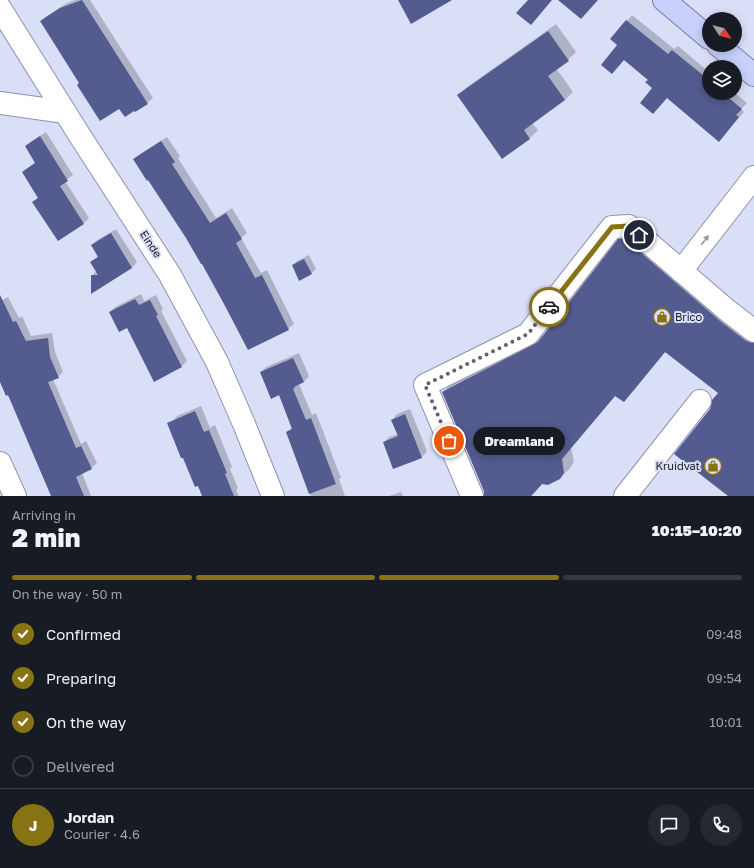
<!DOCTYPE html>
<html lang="en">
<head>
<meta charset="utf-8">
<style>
	:root { --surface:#171b24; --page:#242831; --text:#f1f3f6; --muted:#9ea1a6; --line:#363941; --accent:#877314 }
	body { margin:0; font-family:"Golos Text",sans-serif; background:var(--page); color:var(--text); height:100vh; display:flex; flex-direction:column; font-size:15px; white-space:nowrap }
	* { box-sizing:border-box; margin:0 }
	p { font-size:13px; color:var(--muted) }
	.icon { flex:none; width:22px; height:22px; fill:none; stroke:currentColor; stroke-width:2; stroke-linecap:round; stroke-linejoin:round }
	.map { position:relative; height:496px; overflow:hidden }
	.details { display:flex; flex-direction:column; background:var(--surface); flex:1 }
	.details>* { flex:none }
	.needle { width:26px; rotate:126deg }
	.tools { position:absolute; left:702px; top:12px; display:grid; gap:8px }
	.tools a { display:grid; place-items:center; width:40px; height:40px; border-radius:50%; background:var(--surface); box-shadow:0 2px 10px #0003; font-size:20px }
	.pin { position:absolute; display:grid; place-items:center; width:34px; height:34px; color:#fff; margin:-17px; border:2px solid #fff; border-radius:50%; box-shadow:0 1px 4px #0007 }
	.courier { position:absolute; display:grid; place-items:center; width:40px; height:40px; margin:-20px; border:3px solid #877314; border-radius:50%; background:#fff; color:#222; box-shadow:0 1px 5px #0007 }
	.bubble { position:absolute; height:28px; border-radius:14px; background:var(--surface); box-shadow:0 2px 10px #0003; font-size:13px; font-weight:800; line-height:28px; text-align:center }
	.overview em { font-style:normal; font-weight:800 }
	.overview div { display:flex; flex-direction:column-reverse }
	.overview { display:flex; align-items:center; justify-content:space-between; height:68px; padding:0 12px }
	h1 { font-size:26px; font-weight:800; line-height:30px }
	.bar { display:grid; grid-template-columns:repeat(4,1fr); gap:6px 4px; align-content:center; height:48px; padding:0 12px }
	.bar i { height:5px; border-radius:3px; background:var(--line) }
	.bar .current { background:var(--accent) }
	.bar p { grid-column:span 4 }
	.line { display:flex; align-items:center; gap:10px; padding:0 12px; border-top:1px solid var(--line) }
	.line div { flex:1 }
	.round { display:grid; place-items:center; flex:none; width:42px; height:42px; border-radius:21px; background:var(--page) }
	ol { padding:0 12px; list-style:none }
	li { display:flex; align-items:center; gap:12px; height:44px }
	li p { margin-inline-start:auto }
	li .icon { padding:4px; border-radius:50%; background:var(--accent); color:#fff; stroke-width:4 }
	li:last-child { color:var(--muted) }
	li i { width:22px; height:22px; border:2px solid var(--line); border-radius:50% }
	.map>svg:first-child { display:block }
</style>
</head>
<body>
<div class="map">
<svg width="754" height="496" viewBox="0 0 754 496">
	<rect width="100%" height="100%" fill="#dadff8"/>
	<g fill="#0003">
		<path d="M75 0H90L153 98 147 103 120 107 80 83 41 21 47 16 67 3Z"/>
		<path d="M632 15 674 49 678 46 709 72V93H735L747 103 741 109 744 112 724 135 654 88 649 80 618 45 611 39Z"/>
		<path d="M556 24 576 52 568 60 556 68 573 92 565 100 532 123 538 130 530 138 503 157 459 95 467 87Z"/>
		<path d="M46 132 73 175 65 181 89 218 83 224 33 202 39 197 23 172 36 162 26 146 32 141Z"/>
		<path d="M167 137 180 156 178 158 216 218 232 208 247 233 241 238 261 273 267 270 294 324 288 329 225 303 187 237 135 160 140 154Z"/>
		<path d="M116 229 137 262 132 268 92 292V276L97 270 92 262 98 256 92 245 97 240Z"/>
		<path d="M630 229 754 329V496H730L711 409 719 393 666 351 634 390 624 400 616 395 571 448 574 462 570 468 560 478 543 483 532 496H485L484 491 443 392 453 382 545 334 619 240Z"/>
		<path d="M309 255 316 269 312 273 293 266 297 261Z"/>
		<path d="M141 294 144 301 156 295 163 309 161 311 187 361 182 366 154 381 127 327 110 312 115 307Z"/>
		<path d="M8 297 19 318 22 316 31 336 52 333 55 352 63 372 58 377 53 379 81 444 86 441 97 463 91 468 82 473 91 496H52L8 394 0 380V301Z"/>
		<path d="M299 353 309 376 304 382 299 384 312 415 316 413 341 478 339 479 345 496H311L287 432 293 427 279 394 261 372 266 367Z"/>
		<path d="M201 406 210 428 215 425 232 467 230 469 238 488 236 490 239 496H203L172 422 177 416Z"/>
		<path d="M410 409 427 451 422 457 394 468 384 443 389 437 398 434 392 420 397 414Z"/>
		<path d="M401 492 403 496H389Z"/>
	</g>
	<g fill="#535b8f">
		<path d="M82 0 148 104 135 112 134 111 125 117 119 109 100 121 77 85 79 83 40 21 60 8Z"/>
		<path d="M398 0H452L411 24Z"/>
		<path d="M528 0H552L531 25 516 13Z"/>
		<path d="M558 0H598L581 19Z"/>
		<path d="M626 20 668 54 672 50 709 80V93H723L742 109 736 115 739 117 719 142 667 98 653 114 640 103 652 88 645 82 648 80 624 60 612 74 601 65 617 45 610 39Z"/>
		<path d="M548 31 569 61 548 76 565 100 524 130 530 139 502 159 457 95Z"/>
		<path d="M40 136 68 181 60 186 84 224 58 241 32 202 38 198 22 172 35 163 25 146Z"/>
		<path d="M161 141 175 162 172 164 210 223 226 213 242 239 236 243 255 278 262 275 289 330 248 350 224 304 202 264H201L186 238 148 180 147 181 133 159Z"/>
		<path d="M111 233 132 268 91 294V275H98L90 262 98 257 91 245Z"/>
		<path d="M618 239H625L720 321 746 341 754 343V496H728L674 454 710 409 712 400 718 393 665 352 624 402 615 396 562 459 564 473 560 479 548 485 542 484 531 496H484V491L442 392 538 342Z"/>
		<path d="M304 259 312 274 299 281 292 265Z"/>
		<path d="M0 295 13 322 16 321 26 341 48 338 50 357 59 378 48 382 76 448 81 446 92 469 76 477 84 496H51L8 395 6 396 0 382Z"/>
		<path d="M135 299 139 305 150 300 158 315 156 316 182 367 154 382 127 328 119 332 109 312Z"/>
		<path d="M293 358 304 382 294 387 295 388 293 389 306 420 311 418 336 484 309 494 286 432 292 429 279 395 271 399 260 372Z"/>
		<path d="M195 411 204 432 209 430 227 473 225 474 234 496H202L198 486 195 487 183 458H181L167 423Z"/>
		<path d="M405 414 422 458 393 469 383 442 398 436 391 420Z"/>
	</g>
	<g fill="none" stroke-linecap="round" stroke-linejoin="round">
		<g stroke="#8f94aa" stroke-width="24">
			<g id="minor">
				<path d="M0 8 80 136 170 275 217 362 244 424 273 496"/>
				<path d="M0 103 65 112"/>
				<path d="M681 271 754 177"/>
				<path d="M0 463 15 496"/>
				<path d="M472 496 425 385 528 334 612 227 629 226 728 311 754 331"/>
				<path d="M625 496 700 401"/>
			</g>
		</g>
		<g stroke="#737dae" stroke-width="24">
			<g id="major">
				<path d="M664 0 709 38"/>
				<path d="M718 45 754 75"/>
			</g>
		</g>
		<use href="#minor" stroke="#fff" stroke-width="22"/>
		<use href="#major" stroke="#c8d0fb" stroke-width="22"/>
	</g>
	<defs><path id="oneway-solid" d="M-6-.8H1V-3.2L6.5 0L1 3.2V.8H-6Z"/></defs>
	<use fill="#98999d" href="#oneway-solid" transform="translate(705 240) rotate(-52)"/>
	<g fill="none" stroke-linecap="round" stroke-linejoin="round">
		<path stroke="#5e616f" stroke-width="4" stroke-dasharray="0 7.2" d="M449 441 425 385 528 334 549 307"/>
		<path stroke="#877314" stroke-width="5" d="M549 307 612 227 629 226 639 235"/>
	</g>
	<defs>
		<g id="shop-ring" transform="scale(0.9)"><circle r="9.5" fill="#dadff8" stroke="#877314" stroke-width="1.5"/><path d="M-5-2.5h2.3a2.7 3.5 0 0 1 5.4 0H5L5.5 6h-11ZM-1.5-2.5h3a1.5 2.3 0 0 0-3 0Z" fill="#877314"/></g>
	</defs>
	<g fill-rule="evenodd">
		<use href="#shop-ring" x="662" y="317"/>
		<use href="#shop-ring" x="713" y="466"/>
	</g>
	<g text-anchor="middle" stroke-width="4" stroke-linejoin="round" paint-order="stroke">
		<g font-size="11" fill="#1b1d25" stroke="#dadff8">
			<text transform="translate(151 244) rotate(57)" y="4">Einde</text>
		</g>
		<g font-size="11" fill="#1b1d25" stroke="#dadff8" text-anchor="start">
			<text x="675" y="321">Brico</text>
			<text x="700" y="470" text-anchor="end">Kruidvat</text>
		</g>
	</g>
</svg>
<div class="tools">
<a><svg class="needle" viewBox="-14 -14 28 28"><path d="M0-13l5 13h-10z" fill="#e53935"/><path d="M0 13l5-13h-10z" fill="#9ea1a6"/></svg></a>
<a><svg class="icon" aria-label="layers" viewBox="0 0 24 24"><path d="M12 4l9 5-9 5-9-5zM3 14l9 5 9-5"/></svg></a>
</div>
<div class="pin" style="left:449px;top:441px;background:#ea580c"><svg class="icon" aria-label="bag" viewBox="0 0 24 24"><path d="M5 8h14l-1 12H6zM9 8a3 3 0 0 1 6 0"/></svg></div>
<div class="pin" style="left:639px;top:235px;background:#1f2937"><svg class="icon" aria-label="home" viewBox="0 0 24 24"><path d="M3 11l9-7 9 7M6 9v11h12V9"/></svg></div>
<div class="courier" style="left:549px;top:307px"><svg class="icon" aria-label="car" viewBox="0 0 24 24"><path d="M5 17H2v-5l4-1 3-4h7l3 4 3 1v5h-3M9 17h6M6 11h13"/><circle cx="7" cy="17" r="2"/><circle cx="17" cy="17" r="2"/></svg></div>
<div class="bubble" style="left:473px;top:427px;width:92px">Dreamland</div>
</div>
<section class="details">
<div class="overview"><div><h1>2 min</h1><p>Arriving in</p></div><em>10:15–10:20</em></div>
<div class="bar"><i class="current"></i><i class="current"></i><i class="current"></i><i></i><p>On the way · 50 m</p></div>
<ol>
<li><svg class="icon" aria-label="check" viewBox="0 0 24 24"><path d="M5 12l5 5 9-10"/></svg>Confirmed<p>09:48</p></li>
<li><svg class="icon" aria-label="check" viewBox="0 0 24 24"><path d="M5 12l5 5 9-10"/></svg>Preparing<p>09:54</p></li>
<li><svg class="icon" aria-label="check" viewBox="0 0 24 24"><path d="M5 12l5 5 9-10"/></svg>On the way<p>10:01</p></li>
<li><i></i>Delivered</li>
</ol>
<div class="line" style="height:72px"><b class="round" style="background:var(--accent);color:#fff">J</b><div><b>Jordan</b><p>Courier · 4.6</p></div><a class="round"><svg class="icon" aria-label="chat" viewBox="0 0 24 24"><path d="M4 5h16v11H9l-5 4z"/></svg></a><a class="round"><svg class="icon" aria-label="phone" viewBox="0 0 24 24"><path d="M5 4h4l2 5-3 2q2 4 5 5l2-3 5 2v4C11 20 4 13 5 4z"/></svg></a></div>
</section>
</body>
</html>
